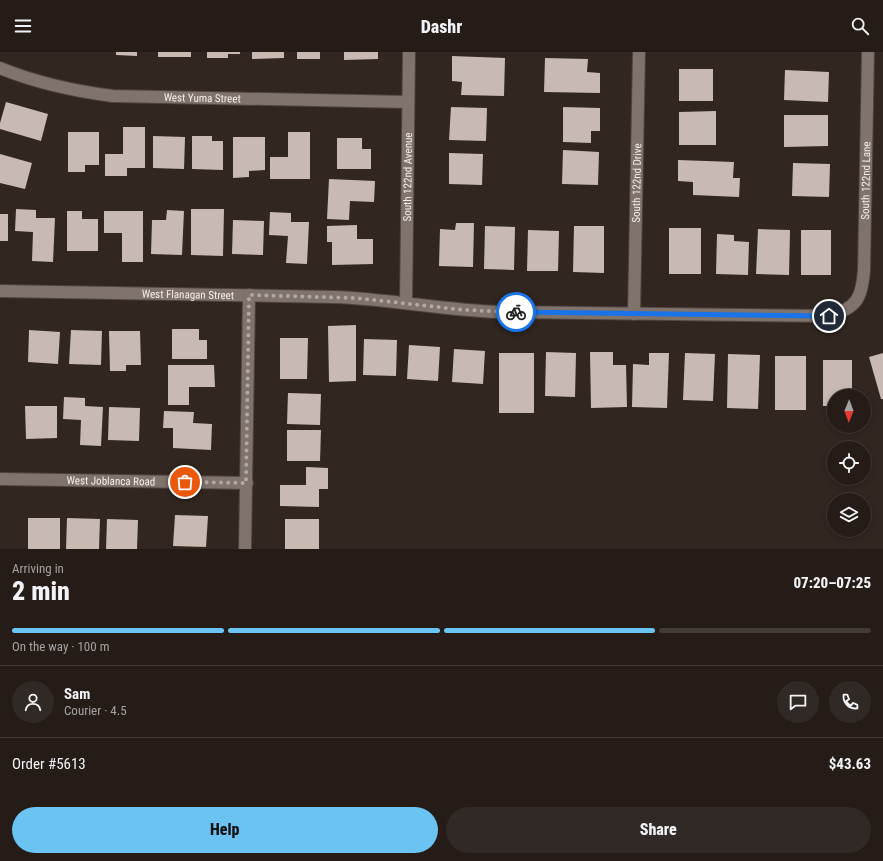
<!DOCTYPE html>
<html lang="en">
<head>
<meta charset="utf-8">
<style>
	:root { --surface:#251c18; --page:#312925; --text:#f1f3f6; --muted:#a3a1a2; --line:#423a37; --accent:#6bc3f2 }
	body { margin:0; font-family:"Roboto Condensed",sans-serif; background:var(--page); color:var(--text); height:100vh; display:flex; flex-direction:column; font-size:15px; white-space:nowrap }
	* { box-sizing:border-box; margin:0 }
	p { font-size:13px; color:var(--muted) }
	.icon { flex:none; width:22px; height:22px; fill:none; stroke:currentColor; stroke-width:2; stroke-linecap:round; stroke-linejoin:round }
	.map { position:relative; height:497px; overflow:hidden }
	.drawer { display:flex; flex-direction:column; background:var(--surface); flex:1 }
	.drawer>* { flex:none }
	.needle { width:26px; rotate:181deg }
	.fabs { position:absolute; left:827px; top:337px; display:grid; gap:8px }
	.fabs a { display:grid; place-items:center; width:44px; height:44px; border-radius:50%; background:var(--surface); box-shadow:0 2px 6px #0003,0 0 0 1px var(--line); font-size:20px }
	.pin { position:absolute; display:grid; place-items:center; width:34px; height:34px; color:#fff; margin:-17px; border:2px solid #fff; border-radius:50%; box-shadow:0 1px 4px #0007 }
	.courier { position:absolute; display:grid; place-items:center; width:40px; height:40px; margin:-20px; border:3px solid #1a73e8; border-radius:50%; background:#fff; color:#222; box-shadow:0 1px 5px #0007 }
	.overview em { font-style:normal; font-weight:800 }
	.overview div { display:flex; flex-direction:column-reverse }
	.overview { display:flex; align-items:center; justify-content:space-between; height:68px; padding:0 12px }
	h1 { font-size:26px; font-weight:800; line-height:30px }
	.bar { display:grid; grid-template-columns:repeat(4,1fr); gap:6px 4px; align-content:center; height:48px; padding:0 12px }
	.bar i { height:5px; border-radius:3px; background:var(--line) }
	.bar .current { background:var(--accent) }
	.bar p { grid-column:span 4 }
	.line { display:flex; align-items:center; gap:10px; padding:0 12px; border-top:1px solid var(--line) }
	.line div { flex:1 }
	.round { display:grid; place-items:center; flex:none; width:42px; height:42px; border-radius:21px; background:var(--page) }
	.button { display:flex; gap:8px; margin-top:auto; padding:8px 12px }
	.button a { flex:1; height:46px; border-radius:24px; background:var(--accent); color:#111; font-size:16px; font-weight:800; line-height:46px; text-align:center }
	.button a+a { background:var(--page); color:var(--text) }
	header { display:flex; justify-content:space-between; align-items:center; height:52px; padding:0 12px; background:var(--surface); font-size:18px; font-weight:800 }
	.map>svg:first-child { display:block }
</style>
</head>
<body>
<header><svg class="icon" aria-label="menu" viewBox="0 0 24 24"><path d="M4 6h16M4 12h16M4 18h16"/></svg>Dashr<svg class="icon" aria-label="search" viewBox="0 0 24 24"><circle cx="10" cy="10" r="6"/><path d="M15 15l6 6"/></svg></header>
<div class="map">
<svg width="883" height="497" viewBox="0 0 883 497">
	<rect width="100%" height="100%" fill="#312620"/>
	<g fill="#c8bab2">
		<path d="M116 0H137V4L116 3Z"/>
		<rect x="158" y="0" width="33" height="5"/>
		<path d="M207 0H240V2H228V6H207Z"/>
		<path d="M252 0H284V6L252 7Z"/>
		<rect x="297" y="0" width="23" height="7"/>
		<path d="M344 0H378V7L344 8Z"/>
		<path d="M452 4 505 6 504 44 461 43 462 30 452 29Z"/>
		<path d="M545 6 588 7 587 20 600 21V41L544 40Z"/>
		<rect x="679" y="17" width="34" height="32"/>
		<path d="M785 18 829 20 828 50 784 48Z"/>
		<path d="M6 50 48 62 41 89 0 77V71Z"/>
		<path d="M451 55 487 56 486 89 449 88Z"/>
		<path d="M563 55 600 56V79H591V91L563 90Z"/>
		<path d="M716 59V93H679V60Z"/>
		<path d="M784 63H828V94L784 95Z"/>
		<path d="M123 75H145V116H127V124H105V102H123Z"/>
		<path d="M68 80H99V113H85V120H68Z"/>
		<path d="M288 80H310V127H270V105H288Z"/>
		<path d="M153 84 185 85 184 117 153 116Z"/>
		<path d="M192 84H212V89H223V118L192 117Z"/>
		<path d="M233 85H265V118L249 119V125L233 126Z"/>
		<path d="M337 86H362V97H371V117H337Z"/>
		<path d="M563 98 599 100 598 133 562 132Z"/>
		<path d="M449 101 483 102 482 133 449 132Z"/>
		<path d="M0 102 32 111 25 137 0 131Z"/>
		<path d="M678 108 734 110 733 126H740L739 145 693 143V130L678 129Z"/>
		<path d="M793 111 830 112 829 145 792 144Z"/>
		<path d="M329 127 375 129 374 150 350 149 349 168 327 167Z"/>
		<path d="M16 157 36 158V166H55L53 210 32 209 33 180 15 179Z"/>
		<path d="M191 157H224L223 204 191 203Z"/>
		<path d="M167 158 184 159 182 203 151 202 152 168H166Z"/>
		<path d="M67 159H82V167H98V199H67Z"/>
		<path d="M104 159H143V210H122V181H104Z"/>
		<path d="M270 160 291 161V170H309L307 212 286 211 288 184 269 183Z"/>
		<rect x="0" y="162" width="8" height="27"/>
		<path d="M233 168 264 169 263 203 232 202Z"/>
		<path d="M456 171H474L473 215 439 214 440 177 455 178Z"/>
		<path d="M357 173V187H373V212L332 213V190H327V174Z"/>
		<path d="M485 174 515 175 514 218 484 217Z"/>
		<path d="M574 174H604V221L573 220Z"/>
		<rect x="669" y="176" width="32" height="46"/>
		<path d="M758 177 790 178 789 223 756 222Z"/>
		<path d="M528 178 559 179 558 219H527Z"/>
		<rect x="801" y="178" width="30" height="45"/>
		<path d="M717 182 734 183V189L749 190 748 223 716 222Z"/>
		<path d="M356 273V329L329 330 328 274Z"/>
		<path d="M172 277H199V288H207V307H172Z"/>
		<path d="M29 278 60 280 58 312 28 310Z"/>
		<path d="M71 278 102 279 101 313 69 312Z"/>
		<path d="M109 279H140L141 313H126V319H110Z"/>
		<path d="M280 286H308L307 327H280Z"/>
		<path d="M364 287 397 288 396 324 363 323Z"/>
		<path d="M409 293 440 295 438 329 407 327Z"/>
		<path d="M454 297 485 299 483 332 452 330Z"/>
		<path d="M546 300 576 301 575 345 545 344Z"/>
		<path d="M590 300H613V313H626L627 355 591 356Z"/>
		<rect x="499" y="301" width="35" height="60"/>
		<path d="M649 301H669L667 356 632 355 633 312 649 313Z"/>
		<path d="M685 301 715 302 713 349 683 348Z"/>
		<path d="M883 301V347H881L869 305Z"/>
		<path d="M728 302 760 303 758 357 727 356Z"/>
		<rect x="775" y="304" width="31" height="54"/>
		<path d="M823 308H852V344H834V354H823Z"/>
		<path d="M168 313H214L215 335H189V353H168Z"/>
		<path d="M288 341 321 342 320 373 287 372Z"/>
		<path d="M64 345 85 346V354L103 355 101 394 80 393 81 368 63 367Z"/>
		<path d="M25 354H57V386L26 387Z"/>
		<path d="M109 355 140 356 139 389 108 388Z"/>
		<path d="M164 359 194 360 193 371 212 372 211 398 173 396V376H163Z"/>
		<path d="M287 378H321L320 409H287Z"/>
		<path d="M306 415 328 416V437H319V455L280 454V433H306Z"/>
		<path d="M175 463 208 464 206 495 173 494Z"/>
		<rect x="28" y="466" width="32" height="31"/>
		<path d="M67 466 100 467 99 497H66Z"/>
		<path d="M107 467 138 468 137 497H106Z"/>
		<rect x="285" y="467" width="34" height="30"/>
	</g>
	<g fill="none" stroke-linecap="round" stroke-linejoin="round">
		<g stroke="#4d453f" stroke-width="14">
			<g id="minor">
				<path id="s1" d="M0 16C37 31 73 39 113 44L408 50"/>
				<path id="s2" d="M0 239 334 245C389 247 444 258 500 260L829 264C857 256 862 246 864 218L868 0"/>
				<path id="s3" d="M406 251 409 0"/>
				<path id="s4" d="M634 262 639 0"/>
				<path id="s5" d="M0 427 247 431"/>
				<path d="M245 497 249 243"/>
			</g>
		</g>
		<use href="#minor" stroke="#7f736b" stroke-width="12"/>
	</g>
	<g fill="none" stroke-linecap="round" stroke-linejoin="round">
		<path stroke="#b0a8a3" stroke-width="4" stroke-dasharray="0 7.2" d="M185 430 246 431 249 243 356 246 465 258 516 260"/>
		<path stroke="#1a73e8" stroke-width="5" d="M516 260 829 264"/>
	</g>
	<g text-anchor="middle" stroke-width="4" stroke-linejoin="round" paint-order="stroke">
		<g font-size="11" fill="#f5eeea" stroke="#15100d">
			<text dy="4" stroke="none"><textPath href="#s1" startOffset="206">West Yuma Street</textPath></text>
			<text dy="4" stroke="none"><textPath href="#s3" startOffset="126">South 122nd Avenue</textPath></text>
			<text dy="4" stroke="none"><textPath href="#s2" startOffset="983">South 122nd Lane</textPath></text>
			<text dy="4" stroke="none"><textPath href="#s4" startOffset="131">South 122nd Drive</textPath></text>
			<text dy="4" stroke="none"><textPath href="#s2" startOffset="188">West Flanagan Street</textPath></text>
			<text dy="4" stroke="none"><textPath href="#s5" startOffset="111">West Joblanca Road</textPath></text>
		</g>
	</g>
</svg>
<div class="fabs">
<a><svg class="needle" viewBox="-14 -14 28 28"><path d="M0-13l5 13h-10z" fill="#e53935"/><path d="M0 13l5-13h-10z" fill="#a3a1a2"/></svg></a>
<a><svg class="icon" aria-label="locate" viewBox="0 0 24 24"><circle cx="12" cy="12" r="6"/><path d="M12 2v4M12 18v4M2 12h4M18 12h4"/></svg></a>
<a><svg class="icon" aria-label="layers" viewBox="0 0 24 24"><path d="M12 4l9 5-9 5-9-5zM3 14l9 5 9-5"/></svg></a>
</div>
<div class="pin" style="left:185px;top:430px;background:#ea580c"><svg class="icon" aria-label="bag" viewBox="0 0 24 24"><path d="M5 8h14l-1 12H6zM9 8a3 3 0 0 1 6 0"/></svg></div>
<div class="pin" style="left:829px;top:264px;background:#1f2937"><svg class="icon" aria-label="home" viewBox="0 0 24 24"><path d="M3 11l9-7 9 7M6 9v11h12V9"/></svg></div>
<div class="courier" style="left:516px;top:260px"><svg class="icon" aria-label="bike" viewBox="0 0 24 24"><circle cx="6" cy="16" r="4"/><circle cx="18" cy="16" r="4"/><path d="M6 16l4-8h5l3 8M10 8l3 8H6M13 5h3"/></svg></div>
</div>
<section class="drawer">
<div class="overview"><div><h1>2 min</h1><p>Arriving in</p></div><em>07:20–07:25</em></div>
<div class="bar"><i class="current"></i><i class="current"></i><i class="current"></i><i></i><p>On the way · 100 m</p></div>
<div class="line" style="height:72px"><a class="round"><svg class="icon" aria-label="person" viewBox="0 0 24 24"><circle cx="12" cy="8" r="4"/><path d="M4 21q1-7 8-7t8 7"/></svg></a><div><b>Sam</b><p>Courier · 4.5</p></div><a class="round"><svg class="icon" aria-label="chat" viewBox="0 0 24 24"><path d="M4 5h16v11H9l-5 4z"/></svg></a><a class="round"><svg class="icon" aria-label="phone" viewBox="0 0 24 24"><path d="M5 4h4l2 5-3 2q2 4 5 5l2-3 5 2v4C11 20 4 13 5 4z"/></svg></a></div>
<div class="line" style="height:52px"><div>Order #5613</div><b>$43.63</b></div>
<div class="button"><a>Help</a><a>Share</a></div>
</section>
</body>
</html>
